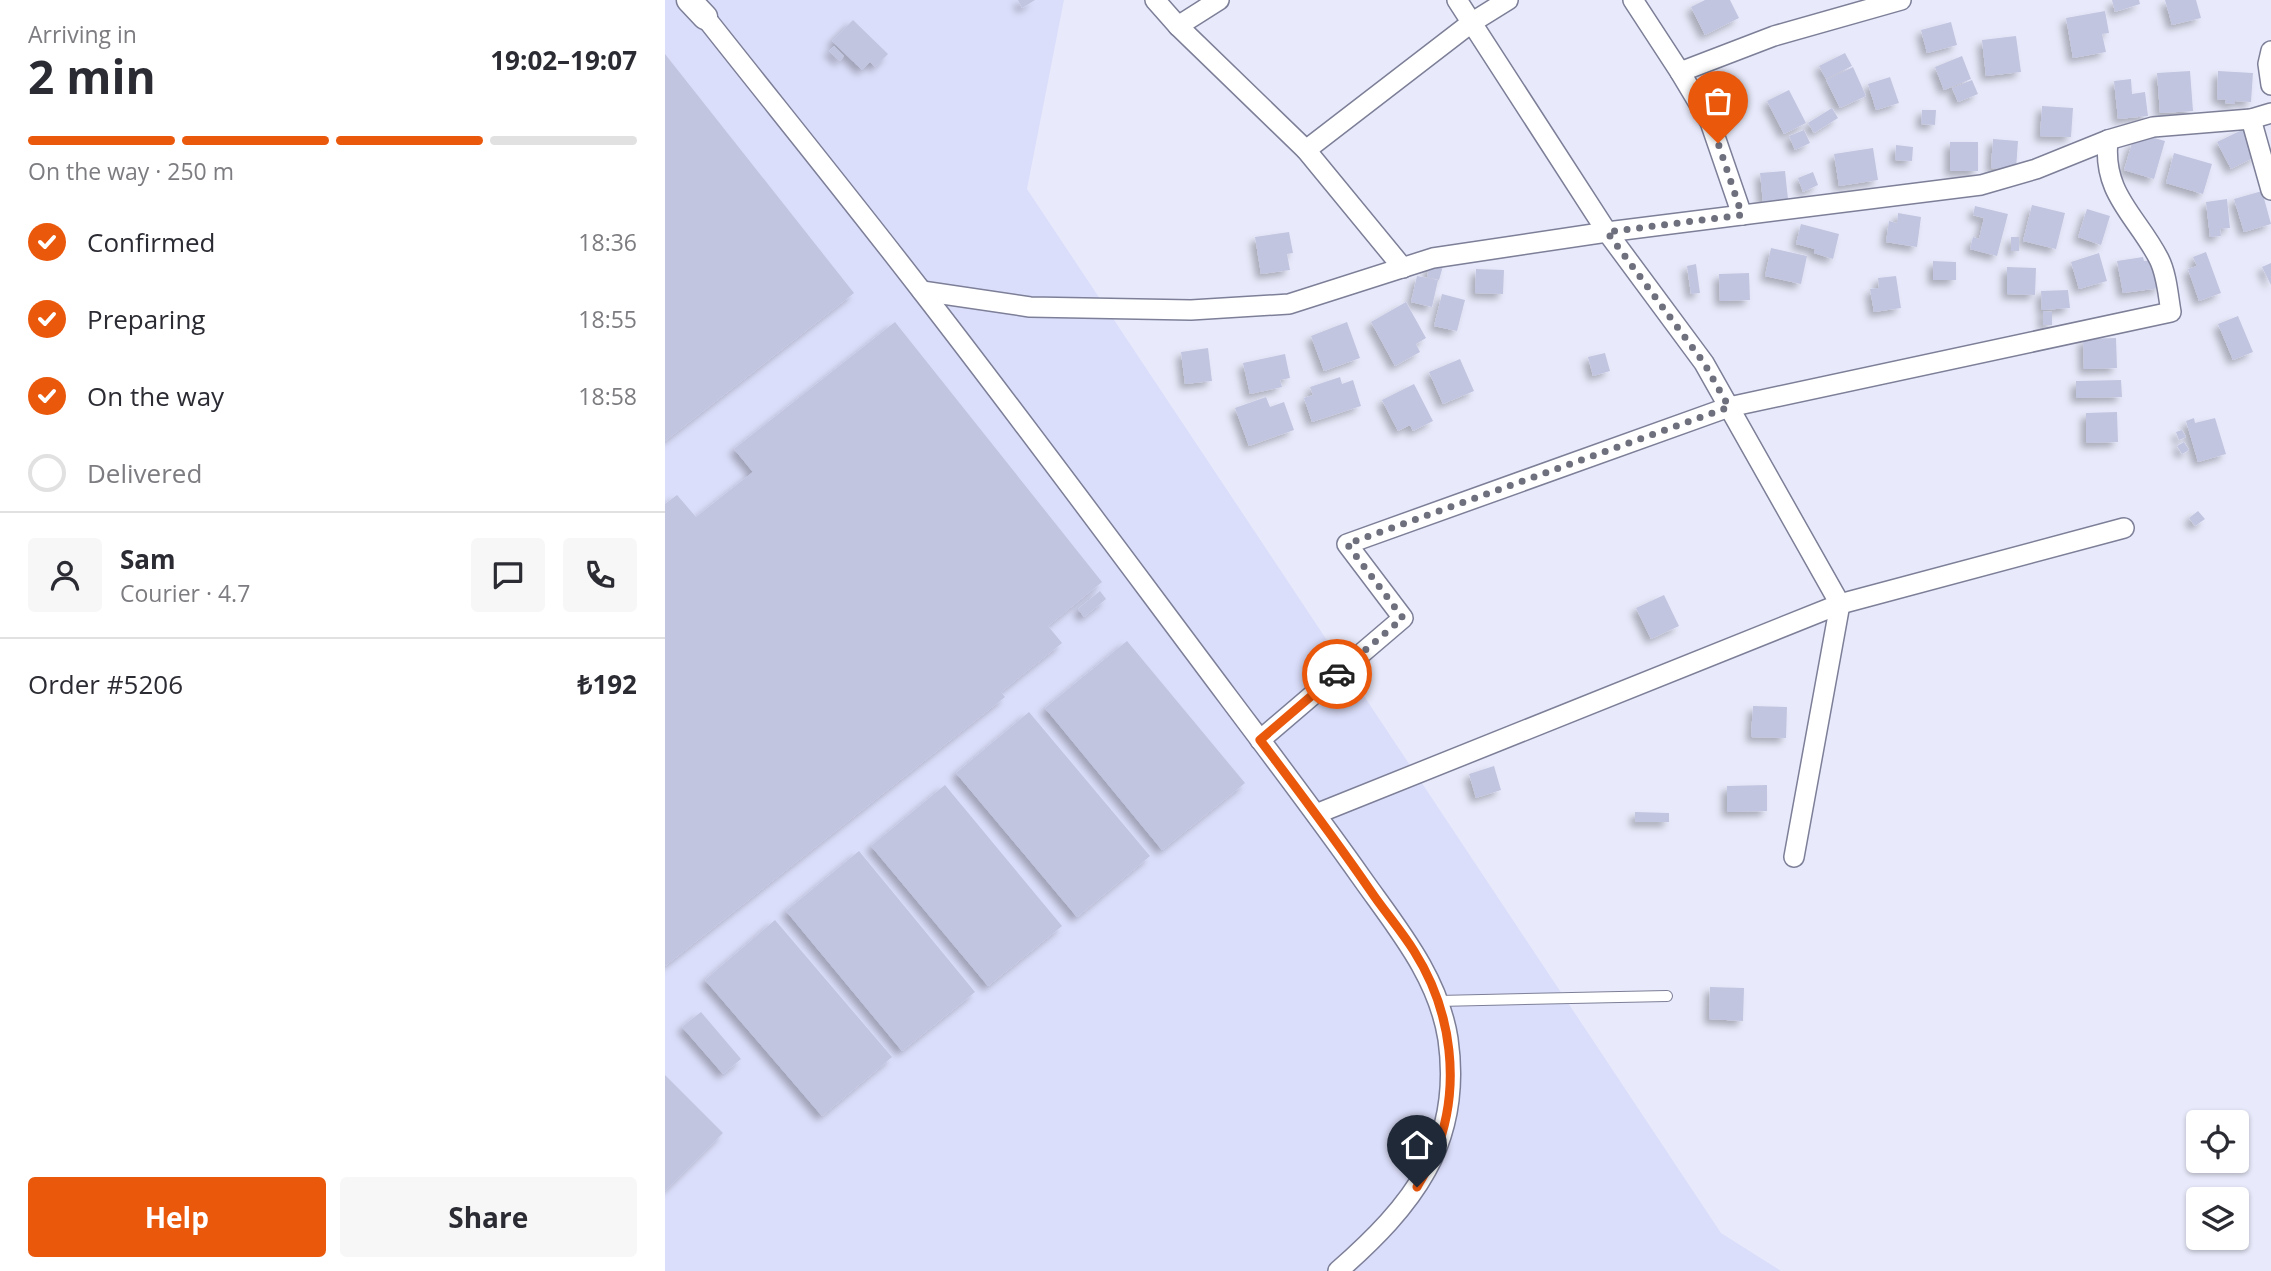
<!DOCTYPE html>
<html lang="en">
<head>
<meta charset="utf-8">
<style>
	:root { --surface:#fff; --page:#f7f7f7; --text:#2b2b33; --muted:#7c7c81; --line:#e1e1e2; --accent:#ea580c }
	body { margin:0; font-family:"Open Sans",sans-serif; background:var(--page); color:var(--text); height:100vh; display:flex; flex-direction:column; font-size:26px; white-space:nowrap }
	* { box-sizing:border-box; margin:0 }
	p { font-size:23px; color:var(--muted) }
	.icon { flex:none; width:38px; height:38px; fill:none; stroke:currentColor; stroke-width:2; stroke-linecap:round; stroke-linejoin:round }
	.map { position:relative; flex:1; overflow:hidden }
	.sheet { display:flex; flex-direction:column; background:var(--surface); width:665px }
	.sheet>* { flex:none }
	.buttons { position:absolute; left:1521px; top:1110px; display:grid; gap:14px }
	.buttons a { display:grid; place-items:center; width:63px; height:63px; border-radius:7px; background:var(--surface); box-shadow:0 2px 5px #0004; font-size:35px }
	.pin { position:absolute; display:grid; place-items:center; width:60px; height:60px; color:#fff; margin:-72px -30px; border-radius:50% 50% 50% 0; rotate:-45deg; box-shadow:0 0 7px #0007 }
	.pin .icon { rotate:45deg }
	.courier { position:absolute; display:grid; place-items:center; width:70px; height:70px; margin:-35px; border:5px solid #ea580c; border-radius:50%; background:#fff; color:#222; box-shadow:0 2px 9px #0007 }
	.overview em { font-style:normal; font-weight:700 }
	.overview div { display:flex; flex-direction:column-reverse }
	.overview { display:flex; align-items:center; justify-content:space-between; height:119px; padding:0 28px }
	h1 { font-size:46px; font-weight:700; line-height:52px }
	.bar { display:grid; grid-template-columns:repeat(4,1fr); gap:10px 7px; align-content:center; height:84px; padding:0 28px }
	.bar i { height:9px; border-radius:5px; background:var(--line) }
	.bar .current { background:var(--accent) }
	.bar p { grid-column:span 4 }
	.line { display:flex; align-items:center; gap:18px; padding:0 28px; border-top:2px solid var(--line) }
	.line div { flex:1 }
	.round { display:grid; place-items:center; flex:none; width:74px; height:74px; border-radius:7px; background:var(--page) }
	ol { padding:0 28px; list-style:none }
	li { display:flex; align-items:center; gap:21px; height:77px }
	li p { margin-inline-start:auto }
	li .icon { padding:7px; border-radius:50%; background:var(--accent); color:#fff; stroke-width:4 }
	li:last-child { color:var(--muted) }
	li i { width:38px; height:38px; border:4px solid var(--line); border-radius:50% }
	.primary-button { display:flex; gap:14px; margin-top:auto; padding:14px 28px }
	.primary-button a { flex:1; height:80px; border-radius:7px; background:var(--accent); color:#fff; font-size:28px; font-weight:700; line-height:80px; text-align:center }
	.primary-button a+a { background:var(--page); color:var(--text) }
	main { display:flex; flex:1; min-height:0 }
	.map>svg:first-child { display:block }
</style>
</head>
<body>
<main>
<section class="sheet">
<div class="overview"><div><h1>2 min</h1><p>Arriving in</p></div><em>19:02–19:07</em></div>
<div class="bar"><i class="current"></i><i class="current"></i><i class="current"></i><i></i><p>On the way · 250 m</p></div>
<ol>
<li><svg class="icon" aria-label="check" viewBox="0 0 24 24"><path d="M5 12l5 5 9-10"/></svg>Confirmed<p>18:36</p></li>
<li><svg class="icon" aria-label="check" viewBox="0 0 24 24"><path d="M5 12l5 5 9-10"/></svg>Preparing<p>18:55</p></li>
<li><svg class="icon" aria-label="check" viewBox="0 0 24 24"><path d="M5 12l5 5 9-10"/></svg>On the way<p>18:58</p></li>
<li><i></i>Delivered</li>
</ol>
<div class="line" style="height:126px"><a class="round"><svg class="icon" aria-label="person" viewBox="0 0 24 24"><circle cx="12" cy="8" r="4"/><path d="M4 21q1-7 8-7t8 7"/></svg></a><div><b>Sam</b><p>Courier · 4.7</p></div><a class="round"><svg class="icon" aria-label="chat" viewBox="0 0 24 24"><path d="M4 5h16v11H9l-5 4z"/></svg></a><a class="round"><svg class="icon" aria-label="phone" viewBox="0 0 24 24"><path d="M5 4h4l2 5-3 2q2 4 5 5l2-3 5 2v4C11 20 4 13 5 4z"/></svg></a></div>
<div class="line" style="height:91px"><div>Order #5206</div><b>₺192</b></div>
<div class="primary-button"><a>Help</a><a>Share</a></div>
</section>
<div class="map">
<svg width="1606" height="1271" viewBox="0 0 1606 1271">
	<defs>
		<filter id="shadow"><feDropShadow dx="-5" dy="5" stdDeviation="3.5" flood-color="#0004"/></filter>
	</defs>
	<rect width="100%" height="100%" fill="#e8eafb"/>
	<path fill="#dbdefa" d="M0 0H399L362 189 1056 1233 1116 1271H0Z"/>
	<g fill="#c2c5e0" filter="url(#shadow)">
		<path d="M353 0H370L357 8Z"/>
		<path d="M1040 0H1065L1074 18 1040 35 1026 7Z"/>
		<path d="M1447 0H1474L1475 4 1450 12Z"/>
		<path d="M1500 0H1531L1536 18 1507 25Z"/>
		<path d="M1440 11 1444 33 1437 34 1441 52 1408 58 1401 18Z"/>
		<path d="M188 20 223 54 210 67 205 62 197 70 167 41Z"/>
		<path d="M1286 22 1292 45 1262 53 1256 30Z"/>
		<path d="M1351 36 1356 72 1321 76 1317 40Z"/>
		<path d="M169 46 179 56 175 61 164 51Z"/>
		<path d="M1180 53 1187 66 1161 79 1154 66Z"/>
		<path d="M0 54 189 293 0 441Z"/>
		<path d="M1297 56 1306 79 1279 90 1270 67Z"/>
		<path d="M1188 67 1201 96 1175 108 1161 80Z"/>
		<path d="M1525 71 1528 111 1495 113 1492 73Z"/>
		<path d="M1553 71 1588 73 1586 102 1570 101V104L1560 103 1561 100 1552 99Z"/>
		<path d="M1225 77 1234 103 1211 110 1203 84Z"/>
		<path d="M1466 79 1467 94 1480 92 1483 116 1453 119 1449 81Z"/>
		<path d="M1307 80 1313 94 1293 102 1287 88Z"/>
		<path d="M1124 90 1141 123 1119 134 1102 101Z"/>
		<path d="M1377 106 1408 108 1406 137 1375 136Z"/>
		<path d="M1167 108 1173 118 1149 133 1143 123Z"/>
		<path d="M1257 110H1271L1270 125 1256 124Z"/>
		<path d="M1579 129 1592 156 1566 169 1552 142Z"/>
		<path d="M1139 130 1145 143 1130 150 1124 136Z"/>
		<path d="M1486 137 1500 141 1489 179 1459 170 1467 143Z"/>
		<path d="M1328 139 1353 141 1351 169 1326 168Z"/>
		<rect x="1285" y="142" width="28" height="29"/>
		<path d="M1231 145 1248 147 1247 161 1230 160Z"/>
		<path d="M1208 148 1213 180 1174 186 1169 154Z"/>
		<path d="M1509 153 1547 164 1538 194 1501 183Z"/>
		<path d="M1120 171 1123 199 1098 202 1095 173Z"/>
		<path d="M1148 172 1153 185 1138 192 1133 178Z"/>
		<path d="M1597 191 1606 224 1579 232 1569 199Z"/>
		<path d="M1562 199 1565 228 1555 229 1556 236 1545 237 1541 202Z"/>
		<path d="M1367 205 1400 213 1391 249 1358 241Z"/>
		<path d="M1310 206 1343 214 1332 256 1305 249 1308 237 1314 239 1319 218 1308 215Z"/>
		<path d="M1422 209 1445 216 1436 245 1413 237Z"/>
		<path d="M1233 213 1256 217 1252 247 1221 242 1224 221 1232 223Z"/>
		<path d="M1136 224 1174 234 1168 259 1149 253 1150 249 1131 244Z"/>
		<path d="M624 232 628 253 622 254 625 270 596 274 590 237Z"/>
		<rect x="1346" y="237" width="8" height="14"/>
		<path d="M1106 248 1142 256 1136 284 1100 276Z"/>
		<path d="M1541 252 1556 293 1534 301 1523 269 1532 266 1528 257Z"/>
		<path d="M1434 253 1442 281 1414 289 1406 262Z"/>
		<path d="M1478 257 1479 261 1491 260 1495 288 1458 293 1452 261Z"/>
		<path d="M1268 261 1291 262V280H1268Z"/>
		<path d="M765 263 778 266 774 280 762 277Z"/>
		<path d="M1606 263V285L1597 267Z"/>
		<path d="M1031 264 1035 293 1026 294 1022 266Z"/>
		<path d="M1342 267 1371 268 1370 295 1342 294Z"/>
		<path d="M811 269 839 270 838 294 810 293Z"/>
		<path d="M1084 273 1085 300 1055 301 1054 274Z"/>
		<path d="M752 276 773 280 767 307 746 302Z"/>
		<path d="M1231 276 1236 308 1209 312 1205 289 1214 288 1213 278Z"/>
		<path d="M1403 290 1405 308 1377 310 1376 291Z"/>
		<path d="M777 294 800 300 792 331 769 326Z"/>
		<path d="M741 302 761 338 751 344 755 352 730 366 706 322Z"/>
		<path d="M1378 311 1387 312V325H1378Z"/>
		<path d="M1573 316 1588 352 1568 360 1553 324Z"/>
		<path d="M230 322 437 582 383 626 397 643 336 692 340 697 0 966V504L12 495 31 517 88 472 69 449Z"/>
		<path d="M682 322 695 358 659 371 646 336Z"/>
		<path d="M1451 338 1452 368 1419 369 1418 339Z"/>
		<path d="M543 348 547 381 520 384 516 352Z"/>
		<path d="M940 353 945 371 928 376 923 357Z"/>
		<path d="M620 354 625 378 615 380 617 387 585 394 578 363Z"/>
		<path d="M795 359 809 391 778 404 764 372Z"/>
		<path d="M675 377 677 384 688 380 696 406 647 422 639 398 648 395 645 387Z"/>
		<path d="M1456 380 1457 397 1411 398V381Z"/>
		<path d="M749 384 768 421 748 431 745 425 733 431 717 400Z"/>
		<path d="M601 397 605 407 619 402 629 430 584 446 570 408Z"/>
		<path d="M1452 412 1453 442 1421 443V413Z"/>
		<path d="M1529 418 1530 423 1550 418 1561 454 1533 462 1521 421Z"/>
		<path d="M1517 430 1521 437 1514 440 1511 432Z"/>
		<path d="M1519 442 1524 450 1517 454 1512 446Z"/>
		<path d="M1533 511 1540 519 1530 526 1524 518Z"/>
		<path d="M435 591 441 599 419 617 413 609Z"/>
		<path d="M999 595 1014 626 986 639 971 608Z"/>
		<path d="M462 641 580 783 497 850 380 708Z"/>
		<path d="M1088 706 1122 707 1121 738 1086 737Z"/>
		<path d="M364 712 485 856 412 917 291 773Z"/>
		<path d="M829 766 836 790 811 798 804 774Z"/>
		<path d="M280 785 397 926 323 986 206 846Z"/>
		<path d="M1102 785V811L1062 812V786Z"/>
		<path d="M970 812 1004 813V822H970Z"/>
		<path d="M194 851 310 992 237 1051 121 911Z"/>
		<path d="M110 920 227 1057 157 1116 40 980Z"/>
		<path d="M1045 987 1079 988 1078 1021 1044 1019Z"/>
		<path d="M36 1012 76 1059 58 1074 17 1027Z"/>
		<path d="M0 1075 58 1133 0 1191Z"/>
	</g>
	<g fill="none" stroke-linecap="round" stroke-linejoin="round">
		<g stroke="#7c7f97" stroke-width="12">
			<path id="service" d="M773 1001 1002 996"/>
		</g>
		<g stroke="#7c7f97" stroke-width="22">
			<g id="minor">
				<path d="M490 0 513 26 641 150 738 268"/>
				<path d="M792 0 942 232 1039 363 1175 604 1129 857"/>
				<path d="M968 0 1015 72"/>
				<path d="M40 17C112 108 185 198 256 290 360 424 461 561 563 697 608 757 653 816 696 877 732 928 773 976 783 1039 798 1144 747 1206 673 1271"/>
				<path d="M513 26 554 0"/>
				<path d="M1606 51 1603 64 1606 85"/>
				<path d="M1586 119 1606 190"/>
				<path d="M641 150 806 23 843 0"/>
				<path d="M1077 215 1045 122 1015 72 1109 36 1236 0"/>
				<path d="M257 291 365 307 526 310 624 304 768 258 942 232 1316 185 1371 169 1443 140 1488 127 1586 119 1606 113"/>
				<path d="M595 740 738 618 682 544 1064 407 1506 312C1503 295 1502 275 1494 259 1472 216 1437 194 1443 140"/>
				<path d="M651 814 1175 604 1459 528"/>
			</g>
		</g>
		<g stroke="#7c7f97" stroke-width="27">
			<path id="tertiary" d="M24 0 40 17"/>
		</g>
		<use href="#service" stroke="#fff" stroke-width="10"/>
		<use href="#minor" stroke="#fff" stroke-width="19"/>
		<use href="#tertiary" stroke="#fff" stroke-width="24"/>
	</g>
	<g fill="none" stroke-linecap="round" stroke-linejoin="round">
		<path stroke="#6f707e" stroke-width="7" stroke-dasharray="0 12.6" d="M672 674 738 618 682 544 1064 407 1039 363 942 232 1077 215 1053 143"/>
		<path stroke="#ea580c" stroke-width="9" d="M672 674 595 740C633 790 670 839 705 890 719 911 736 930 749 951 787 1011 797 1087 770 1154 765 1166 758 1176 752 1187"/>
	</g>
</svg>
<div class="buttons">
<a><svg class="icon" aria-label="locate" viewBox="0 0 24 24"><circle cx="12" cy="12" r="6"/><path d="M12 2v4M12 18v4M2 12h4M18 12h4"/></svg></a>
<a><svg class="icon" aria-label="layers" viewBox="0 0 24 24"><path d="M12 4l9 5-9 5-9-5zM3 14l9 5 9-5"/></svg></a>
</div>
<div class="pin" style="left:1053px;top:143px;background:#ea580c"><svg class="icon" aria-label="bag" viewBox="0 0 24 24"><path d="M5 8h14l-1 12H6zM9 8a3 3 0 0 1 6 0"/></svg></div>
<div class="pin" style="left:752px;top:1187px;background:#1f2937"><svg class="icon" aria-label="home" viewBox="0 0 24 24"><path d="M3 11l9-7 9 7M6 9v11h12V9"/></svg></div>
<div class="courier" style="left:672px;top:674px"><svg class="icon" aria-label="car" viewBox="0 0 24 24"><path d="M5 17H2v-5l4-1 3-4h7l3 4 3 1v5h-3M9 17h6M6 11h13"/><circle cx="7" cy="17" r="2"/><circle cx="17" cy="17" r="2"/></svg></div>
</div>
</main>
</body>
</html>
